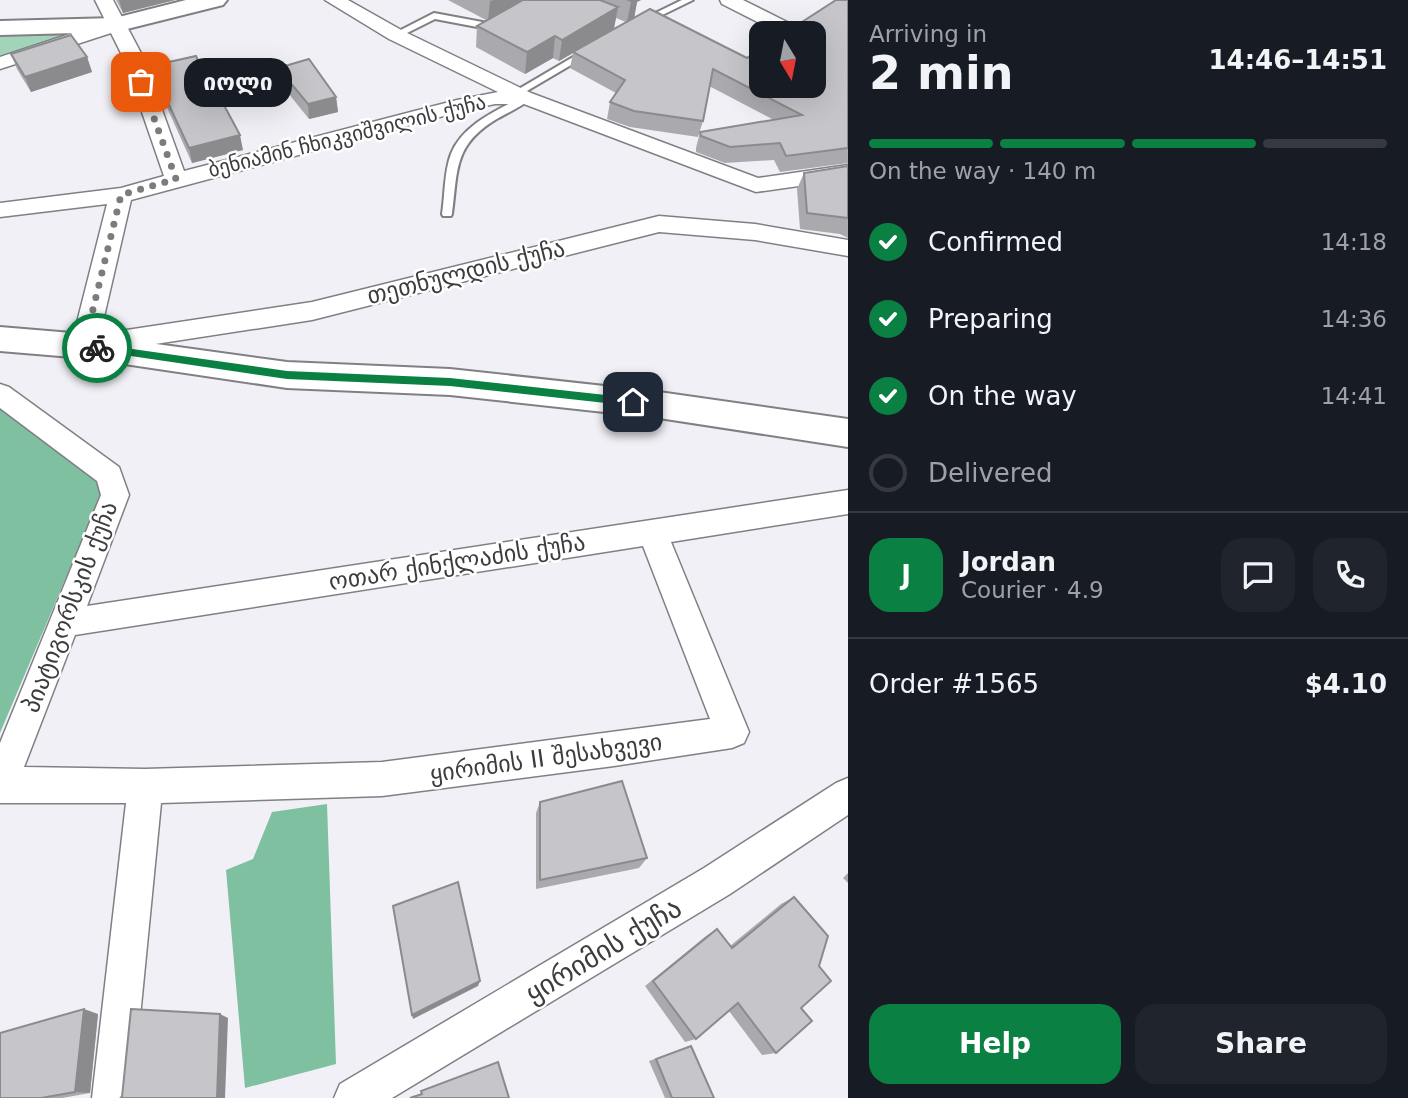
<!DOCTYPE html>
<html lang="en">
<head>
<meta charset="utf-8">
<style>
	:root { --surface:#171b24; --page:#20242c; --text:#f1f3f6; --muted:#9ea1a6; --line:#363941; --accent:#0b8043 }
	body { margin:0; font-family:"DejaVu Sans","Noto Sans Georgian",sans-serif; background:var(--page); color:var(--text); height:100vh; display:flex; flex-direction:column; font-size:26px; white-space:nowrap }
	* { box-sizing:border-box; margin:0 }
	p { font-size:23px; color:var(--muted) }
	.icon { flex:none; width:38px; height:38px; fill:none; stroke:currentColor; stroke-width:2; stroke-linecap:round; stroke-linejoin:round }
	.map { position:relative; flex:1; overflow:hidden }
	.side { display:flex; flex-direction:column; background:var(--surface); width:560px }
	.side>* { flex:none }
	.needle { width:46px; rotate:170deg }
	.controls { position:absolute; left:749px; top:21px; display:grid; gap:14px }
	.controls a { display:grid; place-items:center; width:77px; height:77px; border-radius:14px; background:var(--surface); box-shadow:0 7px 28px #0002; font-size:35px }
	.pin { position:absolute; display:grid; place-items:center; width:60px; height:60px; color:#fff; margin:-30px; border-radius:14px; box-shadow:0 4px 10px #0006 }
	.courier { position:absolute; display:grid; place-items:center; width:70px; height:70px; margin:-35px; border:5px solid #0b8043; border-radius:50%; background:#fff; color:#222; box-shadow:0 2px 9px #0007 }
	.bubble { position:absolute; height:49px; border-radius:21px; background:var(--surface); box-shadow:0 7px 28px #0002; font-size:23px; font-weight:700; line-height:49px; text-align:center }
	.summary em { font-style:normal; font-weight:700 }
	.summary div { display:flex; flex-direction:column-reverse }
	.summary { display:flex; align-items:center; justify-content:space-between; height:119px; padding:0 21px }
	h1 { font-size:46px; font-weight:700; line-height:52px }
	.bar { display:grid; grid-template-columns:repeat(4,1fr); gap:10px 7px; align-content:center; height:84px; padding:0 21px }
	.bar i { height:9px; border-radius:5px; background:var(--line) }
	.bar .active { background:var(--accent) }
	.bar p { grid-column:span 4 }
	.line { display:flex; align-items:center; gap:18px; padding:0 21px; border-top:2px solid var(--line) }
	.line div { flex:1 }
	.round { display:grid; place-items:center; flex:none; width:74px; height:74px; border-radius:21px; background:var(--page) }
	ol { padding:0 21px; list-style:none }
	li { display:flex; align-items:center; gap:21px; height:77px }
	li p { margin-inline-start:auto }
	li .icon { padding:7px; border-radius:50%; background:var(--accent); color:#fff; stroke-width:4 }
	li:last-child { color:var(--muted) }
	li i { width:38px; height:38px; border:4px solid var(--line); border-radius:50% }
	.primary-button { display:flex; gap:14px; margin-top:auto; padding:14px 21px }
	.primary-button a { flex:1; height:80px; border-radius:21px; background:var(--accent); color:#fff; font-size:28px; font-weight:700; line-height:80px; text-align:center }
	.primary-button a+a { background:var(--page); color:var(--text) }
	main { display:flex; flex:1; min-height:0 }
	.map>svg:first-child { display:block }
</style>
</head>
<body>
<main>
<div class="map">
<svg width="848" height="1098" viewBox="0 0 848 1098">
	<rect width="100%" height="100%" fill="#f1f0f6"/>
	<path fill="#a2d4ba" d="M87 30 0 57V34Z"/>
	<g fill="#7fc0a1">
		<path d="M0 403 106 483 0 733Z"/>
		<path d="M327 804 336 1064 245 1088 226 870 253 859 272 812Z"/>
	</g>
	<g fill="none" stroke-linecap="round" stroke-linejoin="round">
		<g stroke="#807f84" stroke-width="4">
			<g id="lane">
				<path d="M682 0H693L646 23 639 21Z"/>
				<path d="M434 13 493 24 497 27 493 30 435 19 399 37 391 35Z"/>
				<path d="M585 50 590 53 588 55 520 95 512 93Z"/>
				<path d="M524 96 532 98C521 107 507 113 495 120 453 146 458 171 452 214L451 216H443L442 214C445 195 444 172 451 154 463 124 498 110 524 96Z"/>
			</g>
		</g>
		<g stroke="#807f84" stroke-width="3">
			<g id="street">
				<path d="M95 0H113L143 57 184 171 457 100 498 92 389 39 325 0H348L403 31 531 93 758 178 848 165V179L756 192 524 104H495L466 110 131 200 100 334 312 302 659 216 755 224 848 240V256L755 240 659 232 312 320 84 355 75 353 71 346 107 204 0 217V203L121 188 164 176 123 57 111 33 0 69V57L106 22Z"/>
				<path d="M720 0H743L793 25 796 29 792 33H779L722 4Z"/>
				<path d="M0 384 9 387 119 467 129 495 87 606 848 490V514L671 542 749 732 744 743 732 748 614 766 382 796 161 803 132 1098H92L126 803H0V743L101 495 97 481 0 408ZM643 546 710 719 382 762 145 769 24 767 75 635Z"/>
				<path d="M848 778V815L730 894 392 1098H334L340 1084 704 868 836 783Z"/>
			</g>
		</g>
		<g stroke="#807f84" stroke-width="4">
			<g id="secondary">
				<path d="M186 0H227L223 5 115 32 0 35V21L115 18Z"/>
				<path d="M0 327 84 334 287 362 450 369 659 392 848 419V447L659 418 450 395 287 388 84 358 0 351Z"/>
			</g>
		</g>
		<use href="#lane" fill="#fff" fill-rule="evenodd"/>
		<use href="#street" fill="#fff" fill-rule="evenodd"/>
		<use href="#secondary" fill="#fff" fill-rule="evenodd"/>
	</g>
	<g fill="#aaa9ae" fill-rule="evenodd">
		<path d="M116 0H175L123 13Z"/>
		<path d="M448 0H641L637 2 634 17 747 58 834 1V0H848V163L780 172 774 160 725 163 696 152V148L700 132 774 120 709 86 703 121 698 137 630 127 607 119 610 102 616 93 570 68 573 53 559 61 553 58 525 74 476 47 477 26 486 20ZM616 18 626 22 614 28Z"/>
		<path d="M11 54 87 57 92 72 31 92 17 69Z"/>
		<path d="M151 66 215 95 243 150 192 163 155 81Z"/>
		<path d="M278 68 336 97 338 112 309 119 280 83Z"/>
		<path d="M848 166V238L840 234 800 229 797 189 804 173Z"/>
		<path d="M540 802 647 858 639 868 536 889V813Z"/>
		<path d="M848 873V883L843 878Z"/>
		<path d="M794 897 801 1008 776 1053 762 1055 729 1011 696 1039 685 1042 645 986 706 936 717 929 730 946 781 904Z"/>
		<path d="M98 1014 90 1093 62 1098H0Z"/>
		<path d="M691 1046 714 1098H665L649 1061Z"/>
	</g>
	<g fill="#8b8a8d">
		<path d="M119 0H175L123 13Z"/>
		<path d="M494 0H532L488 21 490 1Z"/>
		<path d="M626 0H641L637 2 634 19 627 22 631 2Z"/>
		<path d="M618 7 614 28 573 52V53L559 61 562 40Z"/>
		<path d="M555 36 553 58 525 74 527 52Z"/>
		<path d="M87 57 92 72 31 92 25 77Z"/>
		<path d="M336 97 338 112 309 119 308 104Z"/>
		<path d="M240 135 243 150 192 163 189 148Z"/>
		<path d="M480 981 478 986 413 1019 412 1015Z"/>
		<path d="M84 1009 98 1014 90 1093 75 1092Z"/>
		<path d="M220 1014 228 1018 225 1098H217Z"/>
	</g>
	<g fill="#c6c5ca" stroke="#8b8a8d" stroke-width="2">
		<path d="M523 0H600L618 7 562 40 555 36 527 52 477 26Z"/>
		<path d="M836 0H848V148L786 156 780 143 730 147 701 136 700 132 802 115 713 69 703 121 634 111 610 102 625 80 573 52 650 9 747 58 761 48V86H814V33H785Z"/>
		<path d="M71 35 87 57 25 77 11 54Z"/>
		<path d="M196 56 215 95 218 94 240 135 189 148 151 66Z"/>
		<path d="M309 59 336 97 308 104 278 68Z"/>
		<path d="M848 166V218L807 213 804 173Z"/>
		<path d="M622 781 647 858 540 880V802Z"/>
		<path d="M458 882 480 981 412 1015 393 906Z"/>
		<path d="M794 897 828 936 819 966 831 981 801 1008 812 1021 776 1053 738 1003 696 1039 653 981 717 929 732 948Z"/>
		<path d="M84 1009 75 1092 41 1098H0V1033Z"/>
		<path d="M131 1009 220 1014 217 1098H120L122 1097Z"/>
		<path d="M691 1046 714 1098H672L656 1059Z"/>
		<path d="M498 1062 509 1098H410L422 1094 421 1091Z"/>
	</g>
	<path fill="#0b8043" d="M97 344 287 371 450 378 633 398 638 402 633 406 450 386 287 379 97 351 92 348Z"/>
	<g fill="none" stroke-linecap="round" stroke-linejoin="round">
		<path stroke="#7c7b7e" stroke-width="7" stroke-dasharray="0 12.6" d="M97 348 84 346 121 195 176 179 141 82"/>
	</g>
	<g text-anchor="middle" stroke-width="5" stroke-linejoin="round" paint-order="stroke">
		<g font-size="21" fill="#3d3c3e" stroke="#fff">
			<text transform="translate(347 136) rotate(-14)" y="7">ბენიამინ ჩხიკვიშვილის ქუჩა</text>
		</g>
		<g font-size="24" fill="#3d3c3e" stroke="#fff">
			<text transform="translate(466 272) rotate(-14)" y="8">თეთნულდის ქუჩა</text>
			<text transform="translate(457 562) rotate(-9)" y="8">ოთარ ქინქლაძის ქუჩა</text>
			<text transform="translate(70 607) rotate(-69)" y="8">პიატიგორსკის ქუჩა</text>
			<text transform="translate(546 758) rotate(-8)" y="8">ყირიმის II შესახვევი</text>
		</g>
		<g font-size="28" fill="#3d3c3e" stroke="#fff">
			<text transform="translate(603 950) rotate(-31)" y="10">ყირიმის ქუჩა</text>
		</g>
	</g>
</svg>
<div class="controls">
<a><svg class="needle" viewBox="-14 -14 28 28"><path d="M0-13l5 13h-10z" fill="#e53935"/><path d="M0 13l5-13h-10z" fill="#9ea1a6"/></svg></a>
</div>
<div class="pin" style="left:141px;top:82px;background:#ea580c"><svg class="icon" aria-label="bag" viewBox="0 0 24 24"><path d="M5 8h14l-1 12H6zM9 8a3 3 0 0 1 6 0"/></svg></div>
<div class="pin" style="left:633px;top:402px;background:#1f2937"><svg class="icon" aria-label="home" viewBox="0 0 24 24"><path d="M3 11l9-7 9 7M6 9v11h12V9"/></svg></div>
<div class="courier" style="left:97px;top:348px"><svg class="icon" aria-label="bike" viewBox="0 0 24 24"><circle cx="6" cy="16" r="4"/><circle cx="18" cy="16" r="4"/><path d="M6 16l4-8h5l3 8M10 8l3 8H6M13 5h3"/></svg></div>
<div class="bubble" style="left:184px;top:58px;width:108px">იოლი</div>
</div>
<section class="side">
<div class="summary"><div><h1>2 min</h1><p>Arriving in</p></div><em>14:46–14:51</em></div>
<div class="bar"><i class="active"></i><i class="active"></i><i class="active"></i><i></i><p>On the way · 140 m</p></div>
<ol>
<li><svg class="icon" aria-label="check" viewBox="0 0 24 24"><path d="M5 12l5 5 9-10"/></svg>Confirmed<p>14:18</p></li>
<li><svg class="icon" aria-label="check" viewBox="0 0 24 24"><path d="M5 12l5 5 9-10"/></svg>Preparing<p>14:36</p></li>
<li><svg class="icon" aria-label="check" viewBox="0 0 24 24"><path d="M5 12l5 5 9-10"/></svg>On the way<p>14:41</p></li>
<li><i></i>Delivered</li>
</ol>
<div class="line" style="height:126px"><b class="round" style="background:var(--accent);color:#fff">J</b><div><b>Jordan</b><p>Courier · 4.9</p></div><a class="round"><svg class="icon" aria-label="chat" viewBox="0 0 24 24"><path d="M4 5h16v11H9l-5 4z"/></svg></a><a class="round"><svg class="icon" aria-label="phone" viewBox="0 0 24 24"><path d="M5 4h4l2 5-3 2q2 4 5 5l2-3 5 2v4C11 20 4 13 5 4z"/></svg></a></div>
<div class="line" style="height:91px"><div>Order #1565</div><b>$4.10</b></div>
<div class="primary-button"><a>Help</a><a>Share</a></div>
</section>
</main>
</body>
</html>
